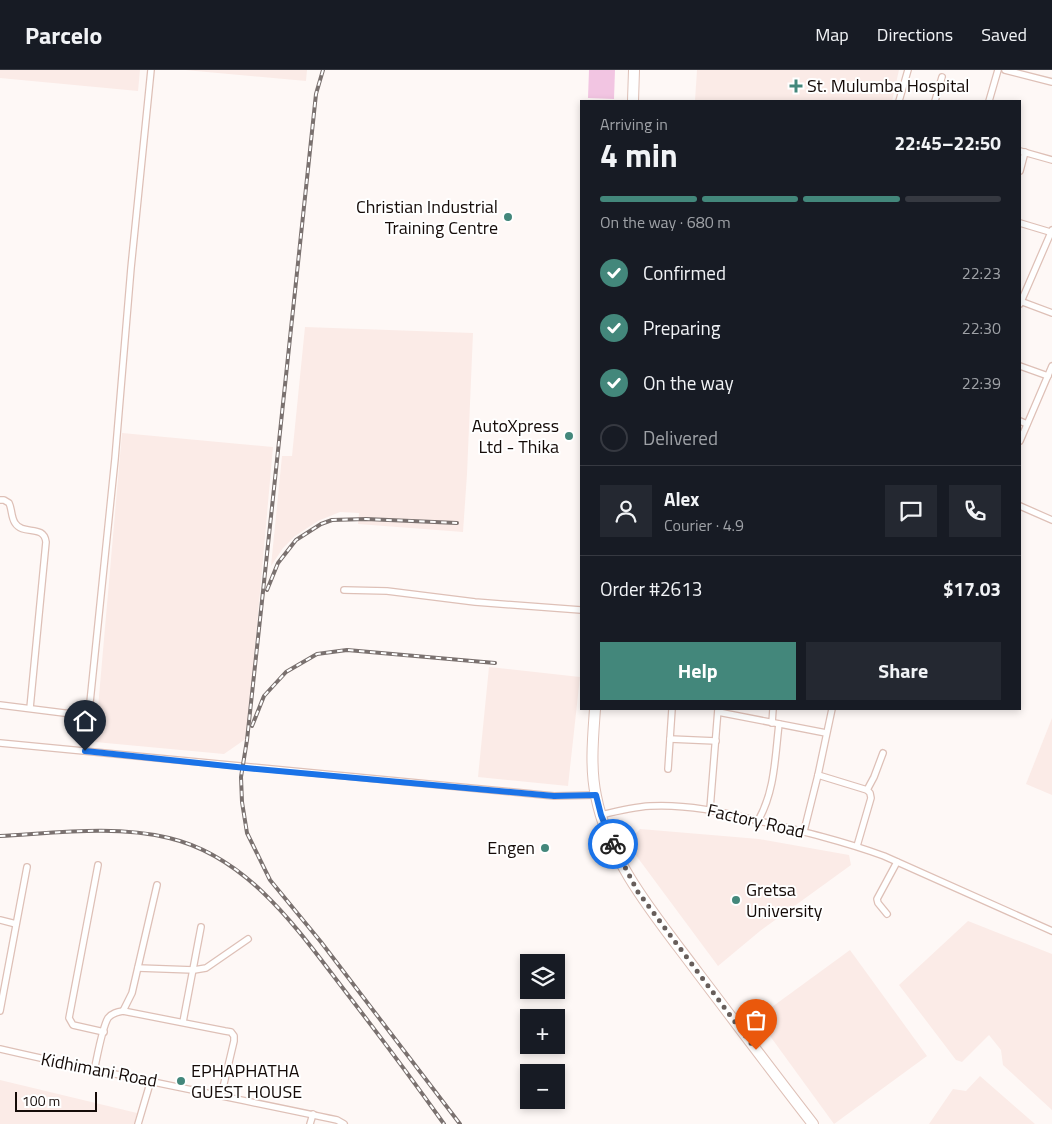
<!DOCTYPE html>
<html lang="en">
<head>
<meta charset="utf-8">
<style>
	:root { --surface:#171b24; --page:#242831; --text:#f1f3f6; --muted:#9ea1a6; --line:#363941; --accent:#43877b }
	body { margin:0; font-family:"Titillium Web",sans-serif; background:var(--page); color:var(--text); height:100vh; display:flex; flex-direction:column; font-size:19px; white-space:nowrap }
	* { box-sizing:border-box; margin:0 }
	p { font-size:16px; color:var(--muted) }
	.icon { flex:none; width:28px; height:28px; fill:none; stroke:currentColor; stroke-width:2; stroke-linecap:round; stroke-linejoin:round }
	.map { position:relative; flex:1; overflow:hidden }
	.sheet { position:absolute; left:580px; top:30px; width:441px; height:610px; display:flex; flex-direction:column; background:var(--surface); border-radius:0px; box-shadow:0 2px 8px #0003 }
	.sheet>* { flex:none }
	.fabs { position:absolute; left:520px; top:884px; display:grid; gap:10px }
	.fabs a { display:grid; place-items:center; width:45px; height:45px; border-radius:0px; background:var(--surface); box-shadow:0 2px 8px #0003; font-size:25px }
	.scale { position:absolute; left:15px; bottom:12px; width:82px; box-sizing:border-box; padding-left:5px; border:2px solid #150b08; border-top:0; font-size:14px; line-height:18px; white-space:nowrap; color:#150b08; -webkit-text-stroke:4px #fff; paint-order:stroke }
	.pin { position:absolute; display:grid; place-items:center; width:42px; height:42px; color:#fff; margin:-51px -21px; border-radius:50% 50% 50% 0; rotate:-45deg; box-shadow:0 0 5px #0007 }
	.pin .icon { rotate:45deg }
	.courier { position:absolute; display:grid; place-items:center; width:50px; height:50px; margin:-25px; border:4px solid #1a73e8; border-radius:50%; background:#fff; color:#222; box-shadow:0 1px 6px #0007 }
	.summary em { font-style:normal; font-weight:700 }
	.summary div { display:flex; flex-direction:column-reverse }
	.summary { display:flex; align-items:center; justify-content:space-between; height:85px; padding:0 20px }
	h1 { font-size:32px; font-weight:700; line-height:38px }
	.bar { display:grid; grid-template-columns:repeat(4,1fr); gap:8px 5px; align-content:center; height:60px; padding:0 20px }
	.bar i { height:6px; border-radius:4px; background:var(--line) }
	.bar .active { background:var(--accent) }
	.bar p { grid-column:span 4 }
	.line { display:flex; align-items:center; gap:12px; padding:0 20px; border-top:1px solid var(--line) }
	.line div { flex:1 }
	.round { display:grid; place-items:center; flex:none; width:52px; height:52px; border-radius:0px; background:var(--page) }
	ol { padding:0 20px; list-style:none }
	li { display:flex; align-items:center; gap:15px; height:55px }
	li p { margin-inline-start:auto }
	li .icon { padding:5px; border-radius:50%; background:var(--accent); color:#fff; stroke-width:4 }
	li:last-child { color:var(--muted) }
	li i { width:28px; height:28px; border:2px solid var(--line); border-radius:50% }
	.button { display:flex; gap:10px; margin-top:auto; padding:10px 20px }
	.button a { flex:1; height:58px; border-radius:0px; background:var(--accent); color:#fff; font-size:20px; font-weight:700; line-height:58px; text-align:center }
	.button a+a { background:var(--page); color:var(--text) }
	header { display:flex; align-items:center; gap:30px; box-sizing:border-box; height:70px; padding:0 25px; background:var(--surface); border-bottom:1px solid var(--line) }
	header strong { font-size:24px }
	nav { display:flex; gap:28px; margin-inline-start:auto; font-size:18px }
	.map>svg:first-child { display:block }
</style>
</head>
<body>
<header>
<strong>Parcelo</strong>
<nav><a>Map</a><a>Directions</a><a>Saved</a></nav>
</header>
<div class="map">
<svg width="1052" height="1054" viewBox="0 0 1052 1054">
	<rect width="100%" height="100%" fill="#fef8f6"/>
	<g fill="#fbebe7">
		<path d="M0 0H140L138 21 0 8Z"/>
		<path d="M185 0H307L306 11Z"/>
		<path d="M697 0H899L892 31H695Z"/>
		<path d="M305 257 473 263 467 404 463 462 358 454 359 443 340 442 318 451 295 466 283 478 271 496 282 386H292Z"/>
		<path d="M122 363 273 377 247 668 224 684 95 672Z"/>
		<path d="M489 597 580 607 568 716 478 707Z"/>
		<path d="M1052 648V725L1026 714Z"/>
		<path d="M640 759 759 769 849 785 851 795 760 861 718 896 632 780 631 769Z"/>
		<path d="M968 851 1052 884V1040L1003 995 1001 980 989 965 962 992 956 990 899 915Z"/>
		<path d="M850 880 927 986 834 1054 757 948Z"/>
		<path d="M980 1006 1035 1054H929L953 1019 966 1021Z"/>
		<path d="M0 1010 137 1043 134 1054H0Z"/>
	</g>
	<path fill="#f2c5e2" d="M589 0H615L614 29 588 28Z"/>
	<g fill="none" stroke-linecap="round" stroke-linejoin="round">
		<g stroke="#dec0b7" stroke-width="8">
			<g id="street">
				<path d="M1005 0 1052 12"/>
				<path d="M899 31 908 0"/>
				<path d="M935 31 942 7"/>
				<path d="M989 31 998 0"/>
				<path d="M1020 81 1052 90"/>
				<path d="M1020 101 1025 82"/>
				<path d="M1020 153 1050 162"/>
				<path d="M1020 231 1052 243"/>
				<path d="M1020 234 1052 160"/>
				<path d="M1020 296 1048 306"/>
				<path d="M1020 351 1027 354"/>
				<path d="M1020 371 1052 296"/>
				<path d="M0 430H4L9 433C12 439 11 447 15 453 23 466 44 454 46 472L30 638"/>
				<path d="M1020 436 1052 450"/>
				<path d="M344 520 387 521 475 532 581 540"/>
				<path d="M0 635 88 646"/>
				<path d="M718 642 826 663"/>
				<path d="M772 653 773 639"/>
				<path d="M670 669 716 671"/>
				<path d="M0 673 554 726 596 725"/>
				<path d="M85 681 115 389 131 198 151 0"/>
				<path d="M668 699 672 639"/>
				<path d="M818 705 867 720 870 723 871 728 857 776"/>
				<path d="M867 720 874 707 883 683"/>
				<path d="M710 739 718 639"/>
				<path d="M601 745C617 741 633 737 650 736 687 734 723 742 759 751 801 761 843 771 884 786L1052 861"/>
				<path d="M758 751C775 721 775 687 779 654"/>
				<path d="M804 761 818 705 832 639"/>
				<path d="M98 795 69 948 73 955 104 962"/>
				<path d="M887 844 878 833 877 829 897 792"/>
				<path d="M0 850 16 854"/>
				<path d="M138 898 194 900 206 898 248 869"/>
				<path d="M0 941 27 797"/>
				<path d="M123 941 132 923 157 815"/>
				<path d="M183 952 201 857"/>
				<path d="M0 979C112 1005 225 1026 337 1050L344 1054"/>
				<path d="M94 1001C97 988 102 958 108 948 112 943 117 942 123 941L225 961 231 962 234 966V971L221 1026"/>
				<path d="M138 1054 151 1010"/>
				<path d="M310 1054 313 1044"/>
			</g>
		</g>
		<g stroke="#dec0b7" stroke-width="12">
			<g id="highway">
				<path d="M633 31 634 0"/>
				<path d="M595 639C593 667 590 698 596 726 609 793 658 849 698 903 736 953 774 1004 813 1054"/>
			</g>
		</g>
		<use href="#street" stroke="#fff" stroke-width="5.5"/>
		<use href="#highway" stroke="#fff" stroke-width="10"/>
		<g stroke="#7a716f" stroke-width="4">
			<g id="rail">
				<path d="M323 0 316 24 262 531 247 670 241 707 242 732 247 763 270 810 321 872 460 1054"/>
				<path d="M267 520 278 493 296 470 321 454 332 450 366 449 457 453"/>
				<path d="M252 656 264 626 286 602 317 584 347 580 495 593"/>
				<path d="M0 766C56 763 115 755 169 768 249 787 298 860 345 921 379 965 412 1009 444 1054"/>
			</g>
		</g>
		<use href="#rail" stroke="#fff" stroke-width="2" stroke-dasharray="5.5" stroke-linecap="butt"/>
	</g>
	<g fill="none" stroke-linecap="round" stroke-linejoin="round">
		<path stroke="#675e5b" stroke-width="5" stroke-dasharray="0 9" d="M613 774 638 822 756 980"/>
		<path stroke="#1a73e8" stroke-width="6" d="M85 681 246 698 554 726 596 725 601 745 613 774"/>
	</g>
	<g fill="#43877b" stroke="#fff" stroke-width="2">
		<path d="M793.5 8.5h5v5h5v5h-5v5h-5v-5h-5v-5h5z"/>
		<circle cx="508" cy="147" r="5"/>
		<circle cx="569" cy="366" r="5"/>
		<circle cx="545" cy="778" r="5"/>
		<circle cx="736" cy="830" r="5"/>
		<circle cx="181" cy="1011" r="5"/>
	</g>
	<g text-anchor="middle" stroke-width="4" stroke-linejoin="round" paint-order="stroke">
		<g font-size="18" fill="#150b08" stroke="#fff" text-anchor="start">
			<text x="807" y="22">St. Mulumba Hospital</text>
			<text x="498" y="143" text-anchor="end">Christian Industrial<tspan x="498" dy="21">Training Centre</tspan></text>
			<text x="559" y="362" text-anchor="end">AutoXpress<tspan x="559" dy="21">Ltd - Thika</tspan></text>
			<text x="535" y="784" text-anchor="end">Engen</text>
			<text x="746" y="826">Gretsa<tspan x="746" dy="21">University</tspan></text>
			<text x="191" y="1007">EPHAPHATHA<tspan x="191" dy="21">GUEST HOUSE</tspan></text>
		</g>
		<g font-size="18" fill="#150b08" stroke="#fff">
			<text transform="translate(756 751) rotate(13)" y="6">Factory Road</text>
			<text transform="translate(99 1000) rotate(11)" y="6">Kidhimani Road</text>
		</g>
	</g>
</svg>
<div class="fabs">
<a><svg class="icon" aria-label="layers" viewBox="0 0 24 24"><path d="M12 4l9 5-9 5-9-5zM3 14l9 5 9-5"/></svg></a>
<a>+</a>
<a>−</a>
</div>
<div class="scale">100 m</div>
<div class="pin" style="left:756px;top:980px;background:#ea580c"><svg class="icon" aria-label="bag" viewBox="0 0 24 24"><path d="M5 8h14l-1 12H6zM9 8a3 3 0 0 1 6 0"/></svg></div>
<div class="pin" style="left:85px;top:681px;background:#1f2937"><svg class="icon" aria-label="home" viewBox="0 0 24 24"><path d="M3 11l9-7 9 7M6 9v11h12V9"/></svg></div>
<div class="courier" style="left:613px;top:774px"><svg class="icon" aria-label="bike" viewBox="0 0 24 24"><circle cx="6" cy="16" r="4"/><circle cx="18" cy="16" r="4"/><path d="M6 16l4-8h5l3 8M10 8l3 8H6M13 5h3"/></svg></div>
<section class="sheet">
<div class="summary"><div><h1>4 min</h1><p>Arriving in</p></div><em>22:45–22:50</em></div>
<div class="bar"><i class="active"></i><i class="active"></i><i class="active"></i><i></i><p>On the way · 680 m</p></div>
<ol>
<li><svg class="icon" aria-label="check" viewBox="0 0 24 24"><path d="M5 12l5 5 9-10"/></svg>Confirmed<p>22:23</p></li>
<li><svg class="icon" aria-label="check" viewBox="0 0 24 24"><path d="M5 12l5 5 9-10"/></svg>Preparing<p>22:30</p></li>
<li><svg class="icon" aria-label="check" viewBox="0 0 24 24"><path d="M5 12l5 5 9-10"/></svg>On the way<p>22:39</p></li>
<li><i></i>Delivered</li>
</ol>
<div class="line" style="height:90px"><a class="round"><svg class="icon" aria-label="person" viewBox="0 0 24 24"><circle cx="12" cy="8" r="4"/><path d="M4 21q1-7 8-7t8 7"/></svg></a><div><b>Alex</b><p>Courier · 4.9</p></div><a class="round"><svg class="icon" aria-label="chat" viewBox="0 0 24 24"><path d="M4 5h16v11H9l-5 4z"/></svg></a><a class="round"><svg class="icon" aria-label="phone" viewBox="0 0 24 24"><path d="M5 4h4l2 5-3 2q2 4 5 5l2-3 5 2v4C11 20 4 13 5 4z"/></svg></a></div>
<div class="line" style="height:65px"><div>Order #2613</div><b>$17.03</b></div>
<div class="button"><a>Help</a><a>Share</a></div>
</section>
</div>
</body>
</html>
